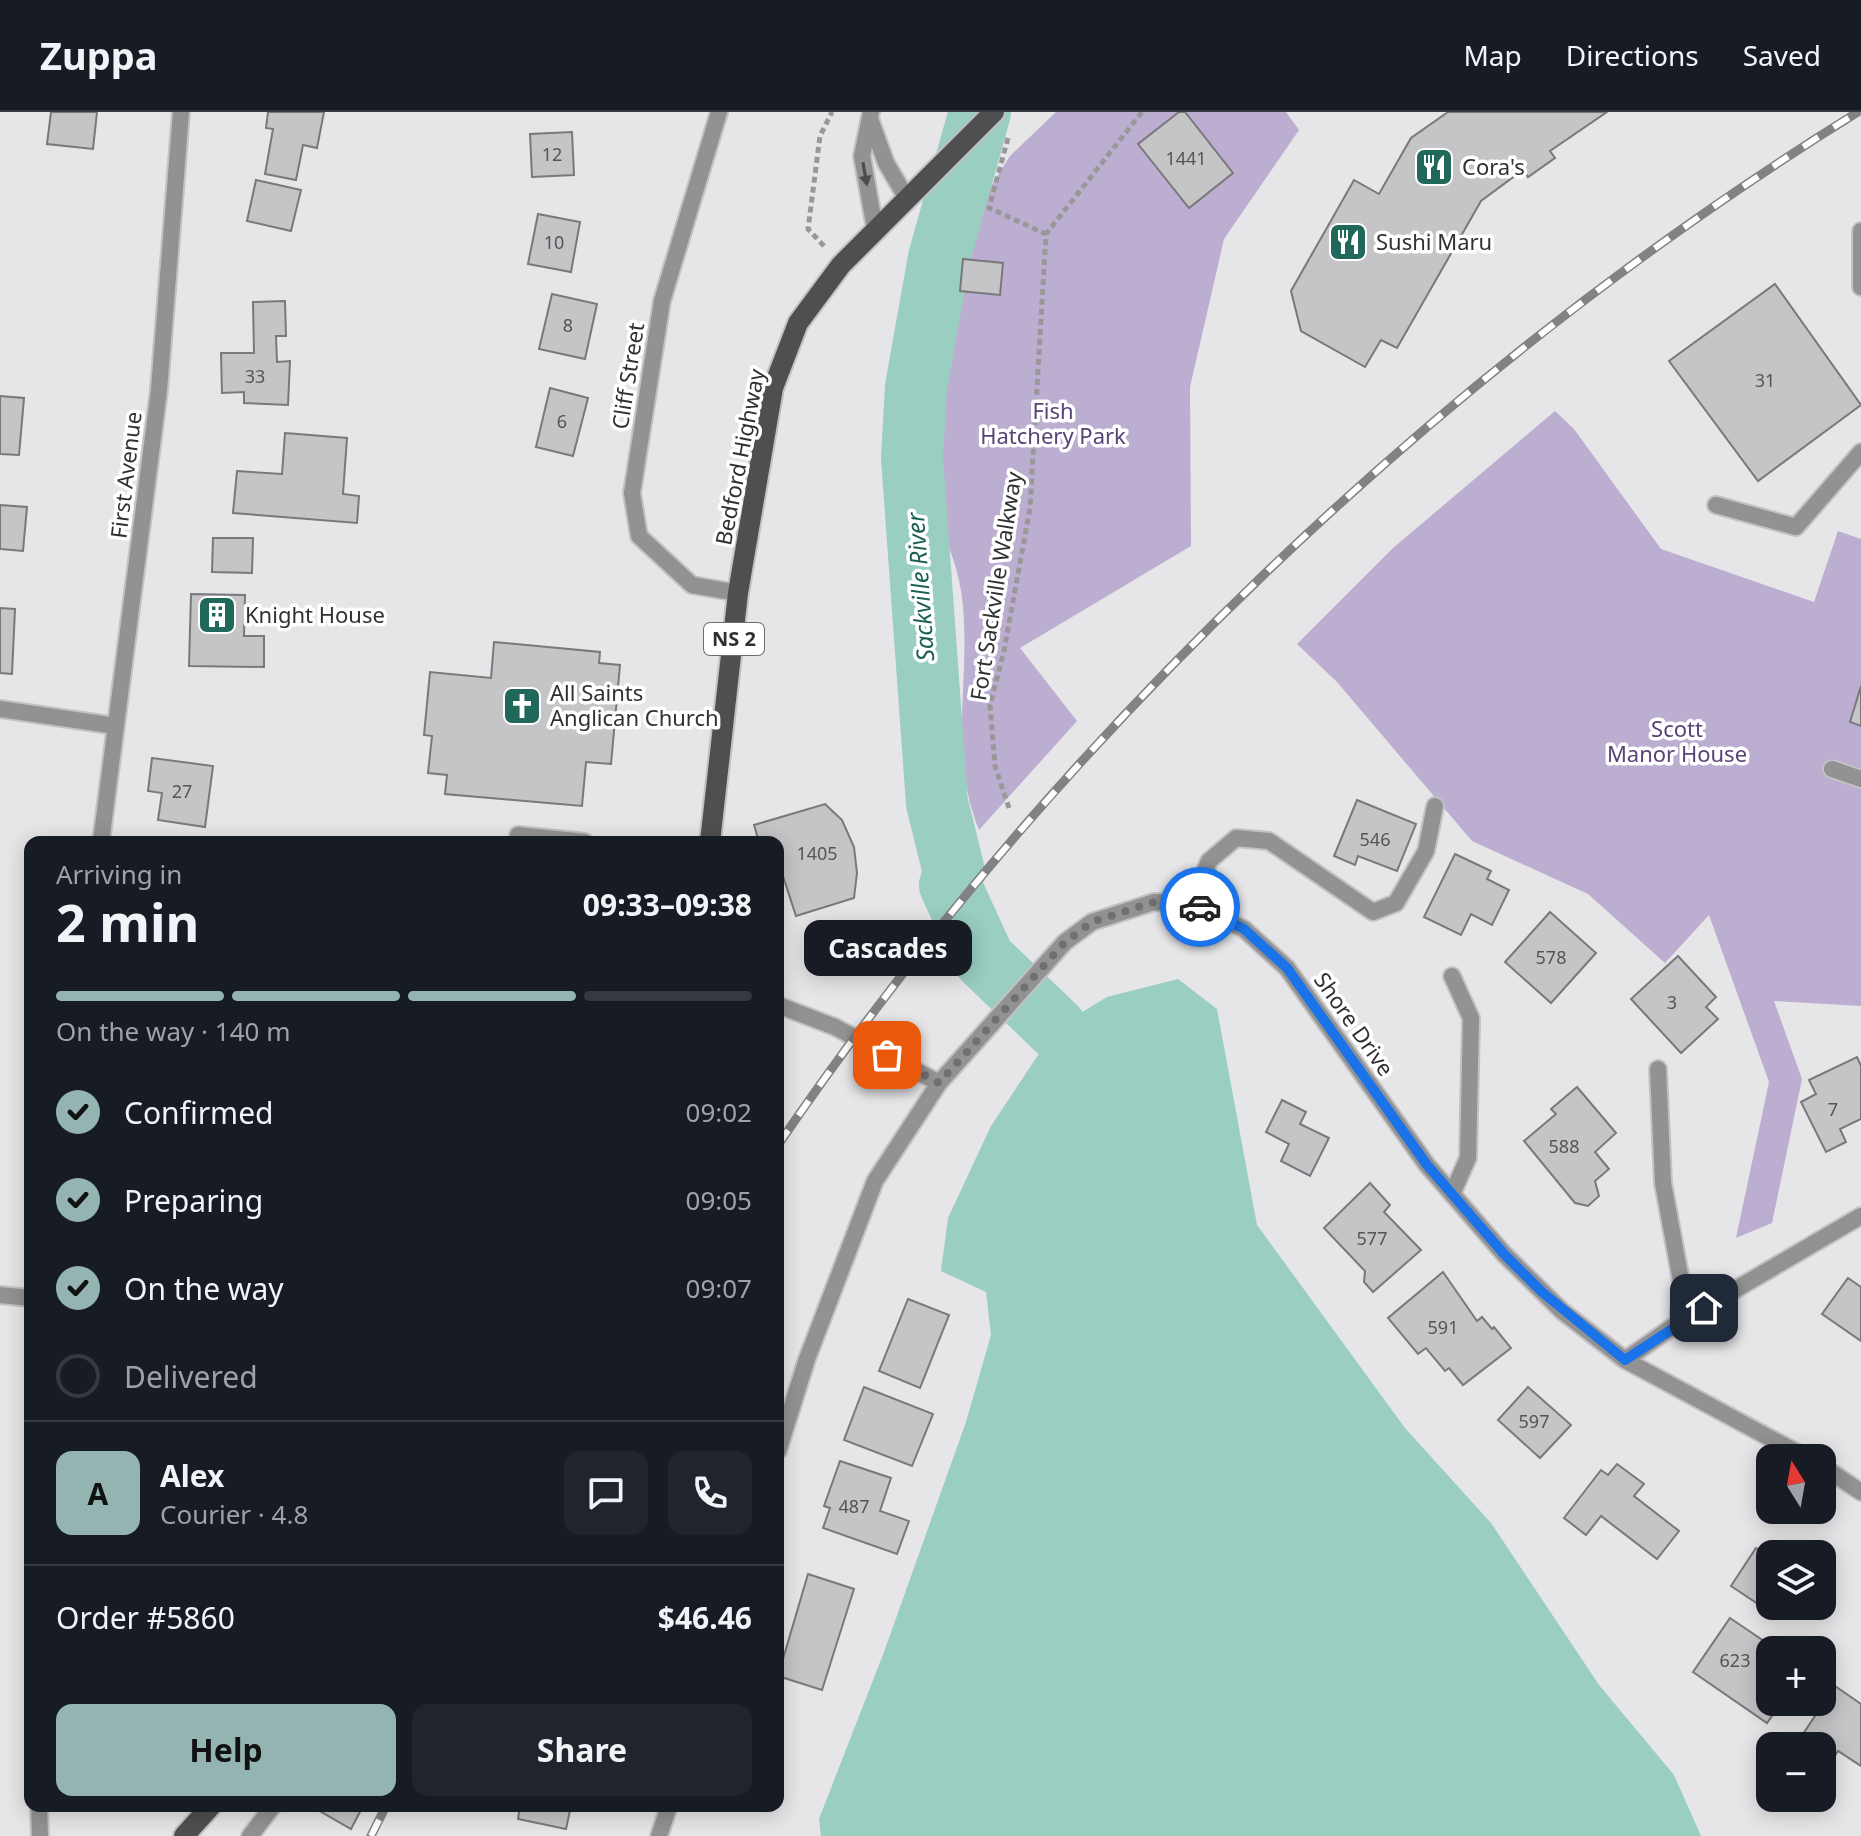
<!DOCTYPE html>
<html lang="en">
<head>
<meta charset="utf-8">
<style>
	:root { --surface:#171b24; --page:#20242c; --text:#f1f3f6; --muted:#9ea1a6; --line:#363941; --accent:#93b4b0 }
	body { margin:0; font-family:"Noto Sans",sans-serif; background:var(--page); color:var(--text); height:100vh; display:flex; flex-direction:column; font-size:30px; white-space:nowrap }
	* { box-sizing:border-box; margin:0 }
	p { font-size:26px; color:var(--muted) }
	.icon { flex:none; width:44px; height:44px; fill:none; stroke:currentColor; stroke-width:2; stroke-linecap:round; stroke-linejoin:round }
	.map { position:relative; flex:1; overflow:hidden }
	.details { position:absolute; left:24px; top:724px; width:760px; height:976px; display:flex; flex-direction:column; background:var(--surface); border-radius:16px; box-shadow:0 4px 20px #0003 }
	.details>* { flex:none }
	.needle { width:52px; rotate:349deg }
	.fabs { position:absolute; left:1756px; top:1332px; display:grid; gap:16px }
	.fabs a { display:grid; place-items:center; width:80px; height:80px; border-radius:16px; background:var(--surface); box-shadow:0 4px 20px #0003; font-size:40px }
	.pin { position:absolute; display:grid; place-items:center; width:68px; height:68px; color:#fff; margin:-34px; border-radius:16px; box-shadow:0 4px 12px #0006 }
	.courier { position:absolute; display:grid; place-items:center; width:80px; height:80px; margin:-40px; border:6px solid #1a73e8; border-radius:50%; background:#fff; color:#222; box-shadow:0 2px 10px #0007 }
	.bubble { position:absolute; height:56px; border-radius:16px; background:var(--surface); box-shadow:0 4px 20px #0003; font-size:26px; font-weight:700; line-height:56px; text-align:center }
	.overview em { font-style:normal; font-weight:700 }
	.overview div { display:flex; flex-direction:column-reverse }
	.overview { display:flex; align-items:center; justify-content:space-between; height:136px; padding:0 32px }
	h1 { font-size:52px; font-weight:700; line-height:60px }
	.bar { display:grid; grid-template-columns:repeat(4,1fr); gap:12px 8px; align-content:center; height:96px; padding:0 32px }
	.bar i { height:10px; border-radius:6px; background:var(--line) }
	.bar .selected { background:var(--accent) }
	.bar p { grid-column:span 4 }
	.line { display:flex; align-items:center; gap:20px; padding:0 32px; border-top:2px solid var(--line) }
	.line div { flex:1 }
	.round { display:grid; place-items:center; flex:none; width:84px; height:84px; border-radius:16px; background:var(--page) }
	ol { padding:0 32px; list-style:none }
	li { display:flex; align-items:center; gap:24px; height:88px }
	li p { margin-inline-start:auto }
	li .icon { padding:8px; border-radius:50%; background:var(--accent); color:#111; stroke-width:4 }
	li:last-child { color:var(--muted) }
	li i { width:44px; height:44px; border:4px solid var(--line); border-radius:50% }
	.action { display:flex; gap:16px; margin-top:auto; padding:16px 32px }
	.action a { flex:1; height:92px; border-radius:16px; background:var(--accent); color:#111; font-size:32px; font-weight:700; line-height:92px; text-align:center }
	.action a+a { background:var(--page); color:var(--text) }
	header { display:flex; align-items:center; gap:48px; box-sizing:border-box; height:112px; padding:0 40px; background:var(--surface); border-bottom:2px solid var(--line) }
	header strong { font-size:38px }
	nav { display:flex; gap:44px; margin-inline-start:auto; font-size:28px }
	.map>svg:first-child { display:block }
</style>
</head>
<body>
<header>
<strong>Zuppa</strong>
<nav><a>Map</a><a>Directions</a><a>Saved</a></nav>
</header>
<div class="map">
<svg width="1861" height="1724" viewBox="0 0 1861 1724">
	<rect width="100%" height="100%" fill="#e6e5e8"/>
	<g fill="#bcaed0">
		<path d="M1056 0H1286L1299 18 1224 127 1190 275 1191 434 1020 536 1077 609 979 718C948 640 970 574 963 494 959 444 932 401 922 353 919 338 913 319 914 304 915 288 920 279 916 262L927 258 931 247 957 128 1010 44Z"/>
		<path d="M1555 299 1574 317 1661 437 1814 490 1838 419 1861 427V894L1774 889 1802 967 1772 1111 1736 1126 1769 970 1709 803 1665 851 1588 782 1472 729 1337 570 1297 532 1393 436Z"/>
	</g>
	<path fill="#99cec1" d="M1178 867 1217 897 1257 1113 1405 1316 1491 1411 1599 1573 1674 1663 1701 1724H821L819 1707 884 1540 966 1310 991 1223 986 1180 941 1159 948 1106 991 1014 1056 916 1107 885Z"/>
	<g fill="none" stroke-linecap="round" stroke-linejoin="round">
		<path stroke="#99cec1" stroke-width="62" d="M980 0 939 146 916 275 912 346 937 691 954 760 950 773 984 847 1056 916"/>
	</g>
	<g fill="#c5c4c7" stroke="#79787b" stroke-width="2">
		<path d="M51 0H97L93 37 47 32Z"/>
		<path d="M268 0H324L317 36 303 33 296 68 265 62 273 17 266 16Z"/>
		<path d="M1179 0H1185L1233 61 1189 96 1138 32Z"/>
		<path d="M1448 0H1607L1550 39 1555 46 1528 65 1523 58 1481 89 1397 236 1381 228 1365 255 1301 219 1291 179 1354 68 1379 82 1411 26Z"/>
		<path d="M572 20 574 63 532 65 530 22Z"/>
		<path d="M256 68 301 78 291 119 247 109Z"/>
		<path d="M538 102 580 110 571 160 528 152Z"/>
		<path d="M963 147 1003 151 1000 183 960 179Z"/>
		<path d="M1775 172 1861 293 1758 369 1669 249Z"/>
		<path d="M552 182 597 192 585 247 539 237Z"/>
		<path d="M285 189 286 224H276L277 250 290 249 288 293 244 291V280L222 281 221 241H254L253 190Z"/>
		<path d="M550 276 588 286 573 344 536 335Z"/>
		<path d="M0 284 24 286 19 343 0 342Z"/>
		<path d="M285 321 347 326 343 382 359 384 357 411 233 401 237 359 282 362Z"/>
		<path d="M0 393 27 395 23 439 0 437Z"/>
		<path d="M213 426H253L252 461 212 460Z"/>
		<path d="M191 482 245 483 244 524H264V555L189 554Z"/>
		<path d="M0 496 15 497 12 562 0 561Z"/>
		<path d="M494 530 600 540 599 551 620 553 611 652 586 650 582 694 445 682 447 663 428 661 432 624 424 623 430 560 491 566Z"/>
		<path d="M1861 574V614L1850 610Z"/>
		<path d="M152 646 213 654 205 715 158 708 162 681 148 679Z"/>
		<path d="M1357 688 1416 712 1397 759 1358 744 1355 753 1334 744Z"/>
		<path d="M825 692 842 708 854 735 857 761 854 786 796 804 778 749V730H759L754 713Z"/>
		<path d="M1455 742 1491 759 1487 767 1509 778 1492 813 1471 802 1461 823 1424 805Z"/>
		<path d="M1550 800 1596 841 1551 891 1505 850Z"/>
		<path d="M1678 844 1716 885 1706 895 1718 907 1681 941 1631 887Z"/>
		<path d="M1857 945 1861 954V1007L1840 1017 1846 1030 1826 1040 1801 990 1816 982 1809 968Z"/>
		<path d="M1577 975 1616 1021 1595 1040 1609 1057 1595 1069 1599 1084 1588 1094 1575 1091 1524 1029 1556 1002 1551 997Z"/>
		<path d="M1282 988 1306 1000 1300 1012 1329 1026 1310 1064 1281 1049 1289 1032 1266 1020Z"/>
		<path d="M1370 1071 1390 1093 1384 1100 1421 1138 1373 1180 1364 1170 1365 1159 1324 1116Z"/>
		<path d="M1443 1160 1477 1209 1482 1205 1492 1217 1494 1215 1511 1236 1463 1273 1449 1256 1445 1259 1426 1236 1418 1242 1388 1206Z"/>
		<path d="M1848 1166 1861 1175V1229L1822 1202Z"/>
		<path d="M908 1187 949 1203 920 1276 879 1259Z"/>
		<path d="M864 1275 933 1302 912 1354 844 1328Z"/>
		<path d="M1528 1275 1571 1313 1540 1346 1498 1308Z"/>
		<path d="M840 1349 891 1366 880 1399 909 1409 897 1442 823 1416 830 1396 824 1394Z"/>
		<path d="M1617 1352 1644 1372 1634 1384 1679 1419 1657 1447 1601 1404 1586 1423 1564 1406 1601 1358 1608 1363Z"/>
		<path d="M1756 1436 1770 1446V1487L1764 1496 1731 1474Z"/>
		<path d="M808 1462 854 1477 822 1578 778 1564Z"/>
		<path d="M1730 1506 1777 1538H1770V1590H1782L1767 1611 1693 1560Z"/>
		<path d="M1835 1574 1861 1592V1654L1838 1639 1831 1650 1822 1644V1634H1808L1799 1628Z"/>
		<path d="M311 1694H363L351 1717Z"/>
		<path d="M520 1694H571L566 1717 518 1707Z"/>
	</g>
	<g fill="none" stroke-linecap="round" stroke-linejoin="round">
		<g stroke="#c2c1c3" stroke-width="20">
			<g id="lane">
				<path d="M1861 119V175"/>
				<path d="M1716 393 1796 415 1861 340"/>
				<path d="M1832 657 1861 667"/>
				<path d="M518 723 585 730"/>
				<path d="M1192 792 1209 749 1236 726 1269 729 1373 800 1396 791 1426 739 1435 694"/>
				<path d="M1452 864 1471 906 1468 1046 1452 1082"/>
				<path d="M1658 957 1663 1071 1682 1174 1678 1211"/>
				<path d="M250 1724 273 1694"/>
			</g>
		</g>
		<g stroke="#c2c1c3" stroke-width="20">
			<g id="street">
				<path d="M719 0 662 189 632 381 639 424 692 473 738 481"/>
				<path d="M871 0 862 44 875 117"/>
				<path d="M870 7 886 51 906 85"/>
				<path d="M0 597 116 614"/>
				<path d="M101 730 159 278 181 0"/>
				<path d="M778 893 835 915 939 971"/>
				<path d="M0 1183 30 1186"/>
				<path d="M1625 1248 1678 1211 1861 1104"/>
				<path d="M778 1339 807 1247 875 1069 939 971 1065 830 1092 810 1154 790 1192 792 1244 817 1287 856 1427 1053 1504 1142 1562 1199 1625 1248 1807 1346"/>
				<path d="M1822 1354 1861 1380"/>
				<path d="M39 1694 40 1724"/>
				<path d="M659 1724 669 1694"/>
			</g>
		</g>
		<g stroke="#c2c1c3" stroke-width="24">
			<g id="primary">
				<path d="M710 730 738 481 773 276 798 211 841 153 994 0"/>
				<path d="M184 1724 211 1694"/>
			</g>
		</g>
		<g stroke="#989799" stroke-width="5" stroke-dasharray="6 4" stroke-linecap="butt">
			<path d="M1008 26 989 96 1046 122"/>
			<path d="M824 134 808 117 820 24 832 0"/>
			<path d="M1009 696 995 654 990 593 1004 539 1030 396 1046 122 1142 0"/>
		</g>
		<use href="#lane" stroke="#929293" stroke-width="16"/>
		<use href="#street" stroke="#929293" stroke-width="16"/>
		<use href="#primary" stroke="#4f4e51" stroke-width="20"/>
		<g stroke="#828183" stroke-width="9">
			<g id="rail">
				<path d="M778 1033C1055 627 1440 259 1858 0"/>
				<path d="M371 1724 386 1694"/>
			</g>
		</g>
		<use href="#rail" stroke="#fff" stroke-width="6" stroke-dasharray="18" stroke-linecap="butt"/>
	</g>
	<defs><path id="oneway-solid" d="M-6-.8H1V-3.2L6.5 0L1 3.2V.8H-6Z" transform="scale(2)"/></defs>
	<use fill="#4e4d4e" href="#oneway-solid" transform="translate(865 62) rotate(80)"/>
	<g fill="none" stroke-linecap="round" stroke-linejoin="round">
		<path stroke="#706f71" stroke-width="8" stroke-dasharray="0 14.4" d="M887 943 939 971 1065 830 1092 810 1154 790 1200 795"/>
		<path stroke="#1a73e8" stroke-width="10" d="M1200 795 1244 817 1287 856 1427 1053 1504 1142 1542 1180 1625 1248 1704 1196"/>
	</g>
	<defs>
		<g id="restaurant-square" transform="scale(2)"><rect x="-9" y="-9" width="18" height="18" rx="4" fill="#21675a" stroke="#fff"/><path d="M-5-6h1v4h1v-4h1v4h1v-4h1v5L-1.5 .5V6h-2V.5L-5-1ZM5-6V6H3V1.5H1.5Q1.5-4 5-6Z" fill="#fff"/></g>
		<g id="building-square" transform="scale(2)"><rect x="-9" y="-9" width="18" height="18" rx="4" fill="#21675a" stroke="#fff"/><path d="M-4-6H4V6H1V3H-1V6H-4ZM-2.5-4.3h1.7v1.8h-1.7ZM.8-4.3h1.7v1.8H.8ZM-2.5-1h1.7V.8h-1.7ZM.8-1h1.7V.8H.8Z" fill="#fff"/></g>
		<g id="church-square" transform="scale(2)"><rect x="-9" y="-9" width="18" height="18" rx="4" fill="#21675a" stroke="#fff"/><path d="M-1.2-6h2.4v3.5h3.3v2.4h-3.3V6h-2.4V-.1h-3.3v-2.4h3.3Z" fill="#fff"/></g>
	</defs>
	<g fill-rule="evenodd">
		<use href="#restaurant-square" x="1434" y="55"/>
		<use href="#restaurant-square" x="1348" y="130"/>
		<use href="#building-square" x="217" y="503"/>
		<use href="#church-square" x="522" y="594"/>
	</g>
	<g text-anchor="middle" stroke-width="7" stroke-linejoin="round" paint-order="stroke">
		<g font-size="18" fill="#565556">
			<text x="552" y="49">12</text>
			<text x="1186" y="53">1441</text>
			<text x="554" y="137">10</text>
			<text x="568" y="220">8</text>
			<text x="255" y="271">33</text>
			<text x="1765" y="275">31</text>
			<text x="562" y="316">6</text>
			<text x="182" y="686">27</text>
			<text x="1375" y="734">546</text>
			<text x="817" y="748">1405</text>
			<text x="1551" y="852">578</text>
			<text x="1672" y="897">3</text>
			<text x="1833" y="1004">7</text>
			<text x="1564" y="1041">588</text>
			<text x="1372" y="1133">577</text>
			<text x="1443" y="1222">591</text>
			<text x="1534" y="1316">597</text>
			<text x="854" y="1401">487</text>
			<text x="1735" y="1555">623</text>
		</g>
		<rect fill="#fff" stroke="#6f6e6f" stroke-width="2" x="704" y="511" width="60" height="32" rx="6"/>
		<g font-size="20" font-weight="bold" fill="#313031">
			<text x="734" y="534">NS 2</text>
		</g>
		<g font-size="22" fill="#313031" stroke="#fff" text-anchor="start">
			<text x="1462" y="63">Cora's</text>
			<text x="1376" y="138">Sushi Maru</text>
			<text x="245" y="511">Knight House</text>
			<text x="550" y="589">All Saints<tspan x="550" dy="25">Anglican Church</tspan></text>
		</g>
		<g font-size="22" fill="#313031" stroke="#fff">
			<text transform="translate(628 264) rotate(-81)" y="8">Cliff Street</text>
			<text transform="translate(740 345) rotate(-79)" y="8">Bedford Highway</text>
			<text transform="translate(126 363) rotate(-83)" y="8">First Avenue</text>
			<text transform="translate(996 474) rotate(-81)" y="8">Fort Sackville Walkway</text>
			<text transform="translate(1354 912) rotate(55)" y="8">Shore Drive</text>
		</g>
		<g font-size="22" fill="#5a4276" stroke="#fff">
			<text x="1053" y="307">Fish<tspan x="1053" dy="25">Hatchery Park</tspan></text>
			<text x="1677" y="625">Scott<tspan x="1677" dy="25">Manor House</tspan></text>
		</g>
		<g font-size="24" font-style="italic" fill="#1b6053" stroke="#fff">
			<text transform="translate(921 475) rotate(-94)" y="8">Sackville River</text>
		</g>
	</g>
</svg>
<div class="fabs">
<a><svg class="needle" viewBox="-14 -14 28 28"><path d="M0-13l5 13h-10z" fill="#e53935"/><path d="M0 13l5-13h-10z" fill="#9ea1a6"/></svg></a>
<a><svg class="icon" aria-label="layers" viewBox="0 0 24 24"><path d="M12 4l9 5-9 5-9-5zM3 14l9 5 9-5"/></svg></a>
<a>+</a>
<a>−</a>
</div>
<div class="pin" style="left:887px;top:943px;background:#ea580c"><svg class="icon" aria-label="bag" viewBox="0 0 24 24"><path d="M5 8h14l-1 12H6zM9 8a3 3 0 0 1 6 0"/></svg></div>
<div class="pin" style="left:1704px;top:1196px;background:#1f2937"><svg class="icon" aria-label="home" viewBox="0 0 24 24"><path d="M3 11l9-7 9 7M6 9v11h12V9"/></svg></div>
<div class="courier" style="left:1200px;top:795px"><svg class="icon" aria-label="car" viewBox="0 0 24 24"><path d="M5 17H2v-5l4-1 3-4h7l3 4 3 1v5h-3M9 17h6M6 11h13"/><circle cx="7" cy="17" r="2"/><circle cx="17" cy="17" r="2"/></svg></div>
<div class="bubble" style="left:804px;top:808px;width:168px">Cascades</div>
<section class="details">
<div class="overview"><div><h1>2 min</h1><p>Arriving in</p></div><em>09:33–09:38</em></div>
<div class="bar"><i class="selected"></i><i class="selected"></i><i class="selected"></i><i></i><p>On the way · 140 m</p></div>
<ol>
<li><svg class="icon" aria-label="check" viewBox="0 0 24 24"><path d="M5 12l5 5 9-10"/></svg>Confirmed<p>09:02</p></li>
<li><svg class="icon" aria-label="check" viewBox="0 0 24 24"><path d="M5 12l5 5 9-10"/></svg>Preparing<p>09:05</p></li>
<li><svg class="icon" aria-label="check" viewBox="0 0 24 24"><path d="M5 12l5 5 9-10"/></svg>On the way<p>09:07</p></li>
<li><i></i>Delivered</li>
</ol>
<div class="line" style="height:144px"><b class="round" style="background:var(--accent);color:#111">A</b><div><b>Alex</b><p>Courier · 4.8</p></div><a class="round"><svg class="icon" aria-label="chat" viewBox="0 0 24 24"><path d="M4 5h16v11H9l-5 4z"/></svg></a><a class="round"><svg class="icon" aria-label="phone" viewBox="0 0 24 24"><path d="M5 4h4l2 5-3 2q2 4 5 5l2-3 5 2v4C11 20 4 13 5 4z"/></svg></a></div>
<div class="line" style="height:104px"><div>Order #5860</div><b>$46.46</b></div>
<div class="action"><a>Help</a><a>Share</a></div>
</section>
</div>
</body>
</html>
